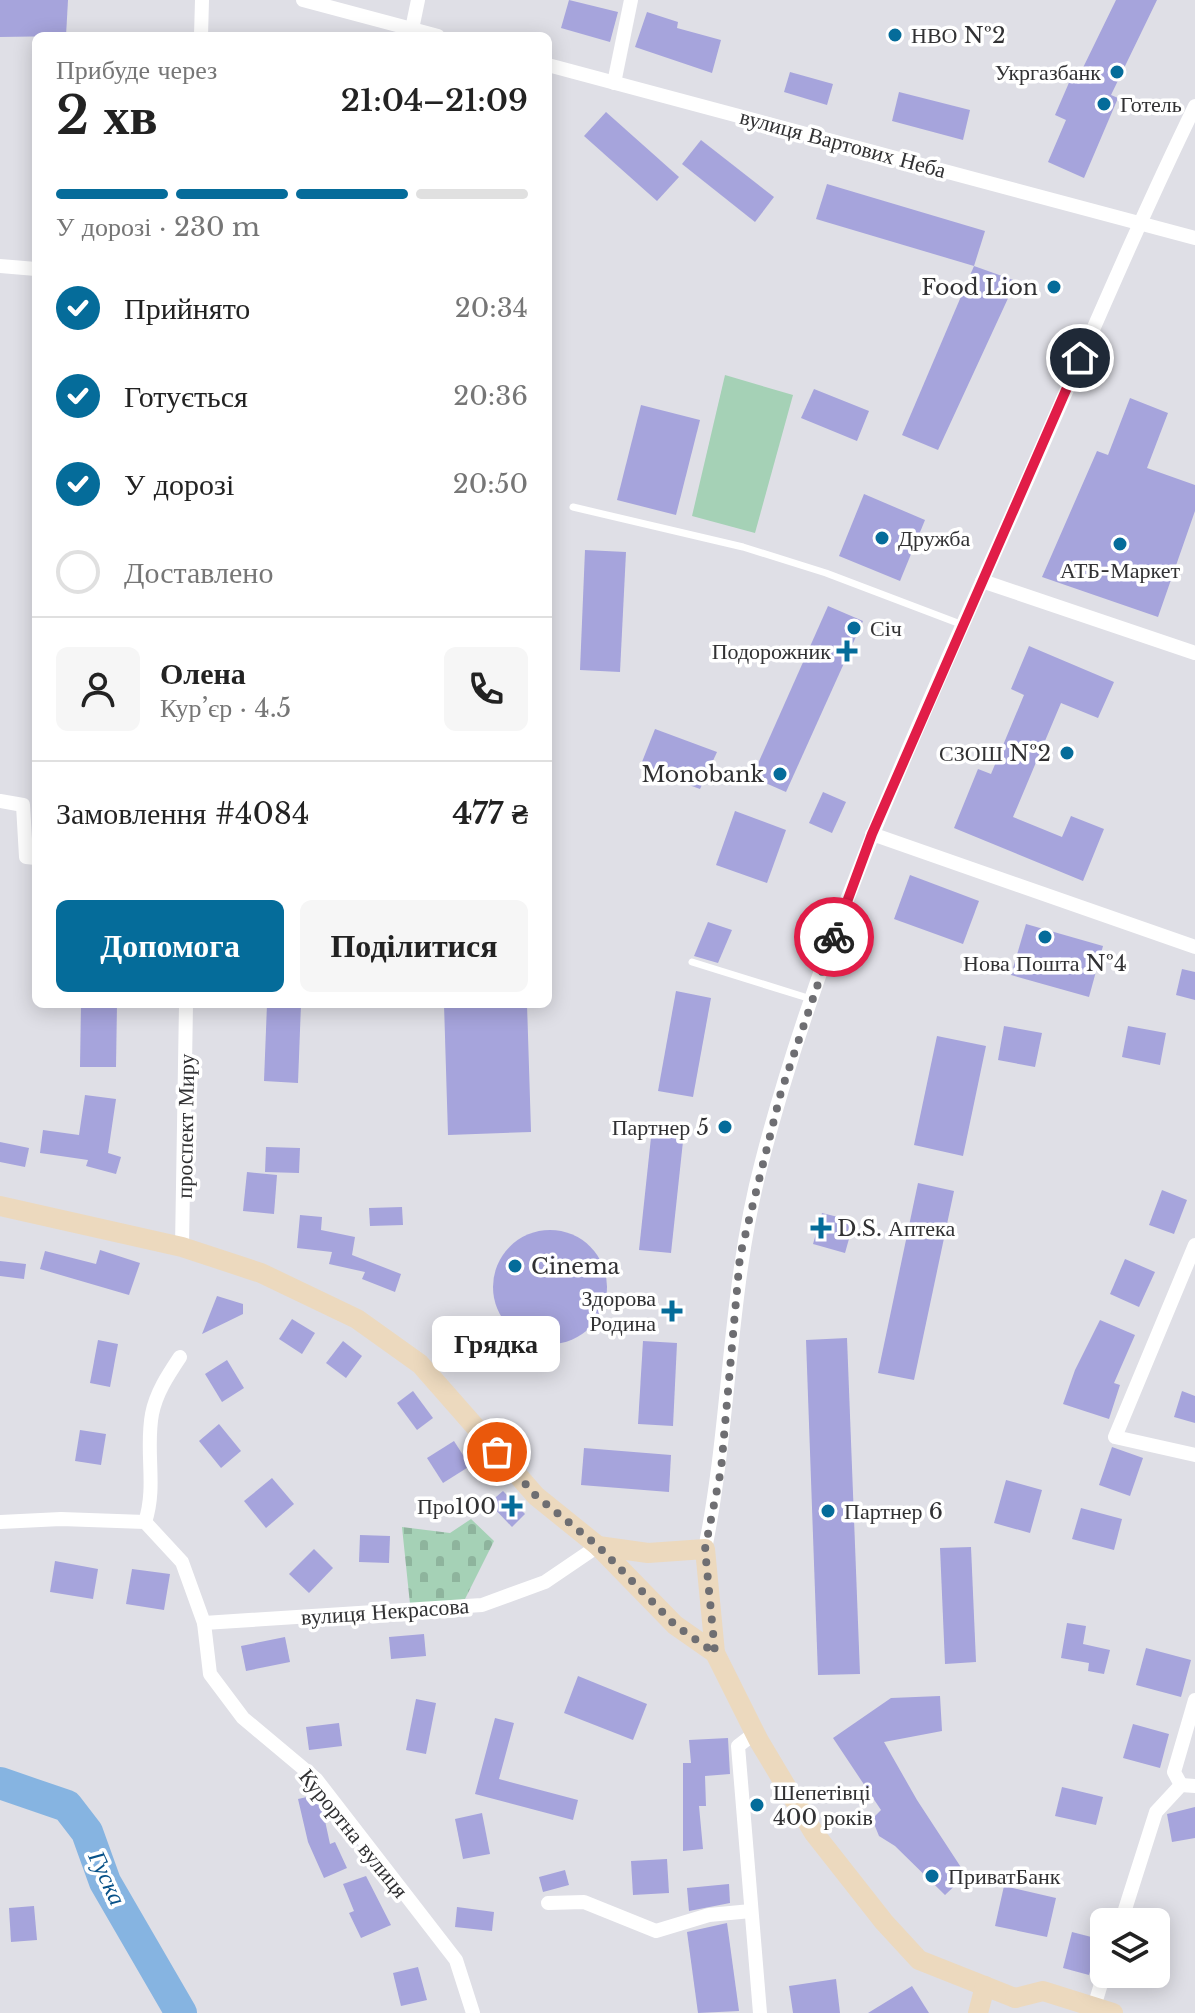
<!DOCTYPE html>
<html lang="uk">
<head>
<meta charset="utf-8">
<style>
	:root { --surface:#fff; --page:#f6f6f6; --text:#222; --muted:#767676; --line:#e0e0e0; --accent:#056c9a }
	body { margin:0; font-family:"Libre Baskerville",serif; background:var(--page); color:var(--text); height:100vh; display:flex; flex-direction:column; font-size:30px; white-space:nowrap }
	* { box-sizing:border-box; margin:0 }
	p { font-size:26px; color:var(--muted) }
	.icon { flex:none; width:44px; height:44px; fill:none; stroke:currentColor; stroke-width:2; stroke-linecap:round; stroke-linejoin:round }
	.map { position:relative; flex:1; overflow:hidden }
	.panel { position:absolute; left:32px; top:32px; width:520px; height:976px; display:flex; flex-direction:column; background:var(--surface); border-radius:12px; box-shadow:0 4px 20px #0003 }
	.panel>* { flex:none }
	.tools { position:absolute; left:1090px; top:1908px; display:grid; gap:16px }
	.tools a { display:grid; place-items:center; width:80px; height:80px; border-radius:12px; background:var(--surface); box-shadow:0 4px 20px #0003; font-size:40px }
	.pin { position:absolute; display:grid; place-items:center; width:68px; height:68px; color:#fff; margin:-34px; border:4px solid #fff; border-radius:50%; box-shadow:0 2px 8px #0007 }
	.courier { position:absolute; display:grid; place-items:center; width:80px; height:80px; margin:-40px; border:6px solid #e11d48; border-radius:50%; background:#fff; color:#222; box-shadow:0 2px 10px #0007 }
	.bubble { position:absolute; height:56px; border-radius:12px; background:var(--surface); box-shadow:0 4px 20px #0003; font-size:26px; font-weight:600; line-height:56px; text-align:center }
	.summary em { font-style:normal; font-weight:600 }
	.summary div { display:flex; flex-direction:column-reverse }
	.summary { display:flex; align-items:center; justify-content:space-between; height:136px; padding:0 24px }
	h1 { font-size:52px; font-weight:600; line-height:60px }
	.bar { display:grid; grid-template-columns:repeat(4,1fr); gap:12px 8px; align-content:center; height:96px; padding:0 24px }
	.bar i { height:10px; border-radius:6px; background:var(--line) }
	.bar .active { background:var(--accent) }
	.bar p { grid-column:span 4 }
	.line { display:flex; align-items:center; gap:20px; padding:0 24px; border-top:2px solid var(--line) }
	.line div { flex:1 }
	.round { display:grid; place-items:center; flex:none; width:84px; height:84px; border-radius:12px; background:var(--page) }
	ol { padding:0 24px; list-style:none }
	li { display:flex; align-items:center; gap:24px; height:88px }
	li p { margin-inline-start:auto }
	li .icon { padding:8px; border-radius:50%; background:var(--accent); color:#fff; stroke-width:4 }
	li:last-child { color:var(--muted) }
	li i { width:44px; height:44px; border:4px solid var(--line); border-radius:50% }
	.button { display:flex; gap:16px; margin-top:auto; padding:16px 24px }
	.button a { flex:1; height:92px; border-radius:12px; background:var(--accent); color:#fff; font-size:32px; font-weight:600; line-height:92px; text-align:center }
	.button a+a { background:var(--page); color:var(--text) }
	.map>svg:first-child { display:block }
</style>
</head>
<body>
<div class="map">
<svg width="1195" height="2013" viewBox="0 0 1195 2013">
	<defs>
		<pattern id="cemetery-stones" width="16" height="16" patternUnits="userSpaceOnUse" patternTransform="scale(2)"><rect width="16" height="16" fill="#a5d1b6"/><path d="M2 7V4a2 2 0 0 1 4 0v3zM10 15v-3a2 2 0 0 1 4 0v3z" fill="#8eb49d"/></pattern>
	</defs>
	<rect width="100%" height="100%" fill="#dfdfe6"/>
	<path fill="#a5d1b6" d="M725 375 793 395 755 533 692 516Z"/>
	<path fill="url(#cemetery-stones)" d="M471 1519 494 1541 464 1601 410 1604 402 1527 450 1533Z"/>
	<g fill="none" stroke-linecap="round" stroke-linejoin="round">
		<path stroke="#86b4e1" stroke-width="32" d="M0 1783 67 1806 87 1832 105 1882 181 2013"/>
	</g>
	<g fill="#a6a4dc">
		<path d="M0 0H68L66 36 0 37Z"/>
		<path d="M569 0 618 12 610 42 561 28Z"/>
		<path d="M1116 0H1157L1111 95 1118 98 1084 178 1048 162 1066 120 1055 115 1071 78 1077 80Z"/>
		<path d="M647 12 678 22 677 28 721 40 712 73 635 47Z"/>
		<path d="M790 72 833 84 827 105 784 92Z"/>
		<path d="M899 92 970 110 963 140 892 121Z"/>
		<path d="M606 112 679 177 657 201 584 136Z"/>
		<path d="M701 140 774 197 755 222 682 164Z"/>
		<path d="M827 184 985 231 974 266 816 219Z"/>
		<path d="M974 266 1016 281 938 450 902 435Z"/>
		<path d="M814 389 869 411 857 441 801 418Z"/>
		<path d="M1130 398 1168 413 1147 468 1195 485V511L1158 617 1042 577 1097 451 1108 455Z"/>
		<path d="M641 405 700 420 676 515 617 500Z"/>
		<path d="M864 494 925 520 900 581 839 556Z"/>
		<path d="M585 550 626 552 620 672 580 670Z"/>
		<path d="M828 606 863 621 786 792 752 777Z"/>
		<path d="M1029 646 1114 682 1098 718 1061 703 1013 817 1062 837 1071 816 1104 829 1083 881 954 828 978 769 991 774 1024 695 1011 689Z"/>
		<path d="M655 729 717 752 700 789 640 767Z"/>
		<path d="M823 792 846 802 832 833 809 823Z"/>
		<path d="M735 811 786 830 767 883 716 865Z"/>
		<path d="M910 875 979 901 963 944 894 919Z"/>
		<path d="M708 922 732 930 718 963 694 956Z"/>
		<path d="M1026 924 1103 946 1089 997 1011 975Z"/>
		<path d="M1182 969 1195 972V1000L1176 995Z"/>
		<path d="M676 991 711 998 693 1097 658 1091Z"/>
		<path d="M81 1004H117L116 1067H80Z"/>
		<path d="M267 1004H301L298 1083 264 1081Z"/>
		<path d="M444 1004H527L531 1132 448 1135Z"/>
		<path d="M1004 1026 1042 1033 1035 1067 998 1060Z"/>
		<path d="M1128 1026 1166 1033 1160 1065 1122 1057Z"/>
		<path d="M937 1036 986 1046 963 1156 914 1145Z"/>
		<path d="M85 1095 116 1099 108 1153 121 1157 116 1174 86 1166 88 1160 40 1153 43 1130 79 1135Z"/>
		<path d="M652 1128 684 1132 671 1253 639 1250Z"/>
		<path d="M0 1142 29 1148 25 1167 0 1162Z"/>
		<path d="M266 1147 300 1148 299 1173 265 1172Z"/>
		<path d="M247 1172 277 1175 274 1214 243 1211Z"/>
		<path d="M918 1183 954 1191 914 1380 878 1373Z"/>
		<path d="M1162 1190 1187 1200 1174 1234 1149 1225Z"/>
		<path d="M402 1207 403 1225 370 1226 369 1208Z"/>
		<path d="M822 1213 854 1221 845 1253 813 1244Z"/>
		<path d="M300 1215 322 1217 321 1230 355 1237 352 1255 401 1274 395 1292 362 1279 365 1272 329 1264 332 1252 297 1248Z"/>
		<circle cx="550" cy="1287" r="57"/>
		<path d="M100 1250 140 1263 129 1295 40 1269 45 1251 96 1264Z"/>
		<path d="M1125 1259 1155 1272 1139 1307 1110 1294Z"/>
		<path d="M0 1261 26 1264 24 1279 0 1276Z"/>
		<path d="M217 1296 243 1304V1314L202 1334Z"/>
		<path d="M292 1319 315 1333 302 1354 279 1339Z"/>
		<path d="M1100 1320 1135 1335 1114 1383 1120 1385 1109 1419 1063 1404 1075 1370Z"/>
		<path d="M847 1338 860 1674 818 1675 806 1340Z"/>
		<path d="M98 1340 118 1344 110 1387 90 1383Z"/>
		<path d="M343 1341 362 1356 346 1378 326 1363Z"/>
		<path d="M643 1341 677 1343 673 1426 638 1424Z"/>
		<path d="M227 1360 244 1388 222 1402 205 1374Z"/>
		<path d="M413 1391 433 1418 417 1430 397 1403Z"/>
		<path d="M1182 1391 1195 1396V1423L1174 1417Z"/>
		<path d="M219 1424 241 1451 221 1468 199 1441Z"/>
		<path d="M80 1430 106 1434 101 1465 75 1461Z"/>
		<path d="M454 1441 470 1466 443 1483 427 1458Z"/>
		<path d="M1112 1447 1143 1458 1130 1496 1099 1485Z"/>
		<path d="M584 1448 671 1455 669 1492 581 1485Z"/>
		<path d="M272 1478 294 1504 266 1528 244 1501Z"/>
		<path d="M1006 1480 1042 1490 1030 1533 994 1523Z"/>
		<path d="M503 1491 525 1514 512 1527 489 1503Z"/>
		<path d="M1081 1508 1122 1519 1114 1550 1072 1539Z"/>
		<path d="M360 1535 390 1536 389 1563 359 1562Z"/>
		<path d="M971 1547 976 1662 945 1664 940 1548Z"/>
		<path d="M314 1549 333 1568 309 1593 289 1574Z"/>
		<path d="M55 1561 98 1569 93 1599 50 1592Z"/>
		<path d="M132 1569 170 1574 164 1610 126 1604Z"/>
		<path d="M1067 1623 1086 1626 1083 1644 1110 1650 1104 1674 1088 1671 1089 1663 1061 1658Z"/>
		<path d="M424 1634 426 1656 391 1659 389 1637Z"/>
		<path d="M285 1637 290 1662 246 1671 241 1646Z"/>
		<path d="M1146 1648 1191 1660 1181 1697 1136 1685Z"/>
		<path d="M578 1676 647 1704 633 1740 564 1713Z"/>
		<path d="M940 1696 942 1731 884 1742 917 1800 966 1875 945 1895 895 1846 879 1836 872 1819 881 1810 833 1738 891 1698Z"/>
		<path d="M416 1699 436 1703 426 1754 406 1750Z"/>
		<path d="M495 1718 514 1723 499 1779 578 1800 573 1820 475 1794Z"/>
		<path d="M339 1723 342 1746 309 1750 306 1727Z"/>
		<path d="M1133 1724 1169 1734 1160 1768 1123 1758Z"/>
		<path d="M728 1738 730 1774 705 1776 706 1806H699L703 1849 683 1851V1763H691L689 1740Z"/>
		<path d="M1062 1787 1103 1797 1096 1825 1055 1816Z"/>
		<path d="M316 1795 321 1802 330 1844 335 1842 347 1868 324 1878 308 1842 298 1799Z"/>
		<path d="M1195 1807V1838L1172 1842 1167 1814Z"/>
		<path d="M482 1813 490 1854 463 1859 455 1819Z"/>
		<path d="M667 1859 669 1893 633 1895 631 1861Z"/>
		<path d="M565 1870 569 1885 543 1892 539 1877Z"/>
		<path d="M366 1876 391 1925 361 1938 349 1913 354 1911 343 1884Z"/>
		<path d="M729 1884 730 1903 689 1911 687 1888Z"/>
		<path d="M1004 1886 1056 1898 1047 1937 995 1926Z"/>
		<path d="M34 1906 37 1940 11 1942 9 1908Z"/>
		<path d="M457 1907 494 1912 492 1931 455 1927Z"/>
		<path d="M727 1923 739 2011 698 2013 687 1932Z"/>
		<path d="M1072 1932 1099 1939 1089 1975 1063 1968Z"/>
		<path d="M418 1967 427 2000 401 2006 393 1973Z"/>
		<path d="M836 1979 840 2013H793L789 1986Z"/>
		<path d="M912 1986 929 2013H868Z"/>
	</g>
	<g fill="none" stroke-linecap="round" stroke-linejoin="round">
		<g stroke="#fff" stroke-width="7">
			<path d="M573 507 743 547 826 573 963 625"/>
			<path d="M692 962 811 999"/>
		</g>
		<g stroke="#fff" stroke-width="14">
			<path d="M303 0 438 36"/>
			<path d="M412 29 418 0"/>
			<path d="M201 36 202 0"/>
			<path d="M548 65 1195 238"/>
			<path d="M614 83 631 0"/>
			<path d="M0 266 36 269"/>
			<path d="M982 581 1195 653"/>
			<path d="M0 801 23 805 26 857 36 858"/>
			<path d="M872 834 1195 947"/>
			<path d="M1195 1245 1115 1437 1195 1455"/>
			<path d="M182 1247 186 1004"/>
			<path d="M0 1522 61 1519 145 1522 182 1562 204 1623 210 1674 243 1718 316 1779 456 1960 473 2013"/>
			<path d="M145 1522C157 1486 145 1451 152 1414 156 1393 168 1375 180 1357"/>
			<path d="M705 1549C731 1420 728 1289 762 1161 817 949 907 749 996 550 1063 402 1124 252 1195 106"/>
			<path d="M204 1623 482 1605 545 1582 598 1546"/>
			<path d="M755 1733 738 1746 760 2013"/>
			<path d="M1181 1785 1174 1772 1195 1700"/>
			<path d="M548 1903 584 1902 656 1931 709 1915 751 1911"/>
			<path d="M1121 1922 1156 1812 1181 1785 1195 1786"/>
			<path d="M1094 2007 1104 1974"/>
		</g>
		<g stroke="#ecd9be" stroke-width="20">
			<path d="M0 1206 182 1247 261 1273 357 1319 420 1364 536 1496 598 1546 675 1625 715 1653"/>
			<path d="M598 1546 648 1553 705 1549 715 1653 759 1741 814 1833 884 1922 919 1960 1015 1998"/>
			<path d="M1015 1998 1043 1991 1113 2013"/>
			<path d="M978 2013 985 1986"/>
		</g>
	</g>
	<g fill="none" stroke-linecap="round" stroke-linejoin="round">
		<path stroke="#6e6e72" stroke-width="8" stroke-dasharray="0 14.4" d="M497 1452 536 1496 598 1546 675 1625 715 1653 705 1549 721 1470 740 1256 781 1092 834 937"/>
		<path stroke="#e11d48" stroke-width="10" d="M834 937 872 834 1080 358"/>
	</g>
	<g fill="#056c9a" stroke="#fff" stroke-width="3">
		<circle cx="895" cy="35" r="8"/>
		<circle cx="1117" cy="72" r="8"/>
		<circle cx="1104" cy="104" r="8"/>
		<circle cx="1054" cy="287" r="8"/>
		<circle cx="882" cy="538" r="8"/>
		<circle cx="1120" cy="544" r="8"/>
		<circle cx="854" cy="628" r="8"/>
		<path d="M843 639h8v8h8v8h-8v8h-8v-8h-8v-8h8z"/>
		<circle cx="1067" cy="753" r="8"/>
		<circle cx="780" cy="774" r="8"/>
		<circle cx="1045" cy="937" r="8"/>
		<circle cx="725" cy="1127" r="8"/>
		<path d="M817 1216h8v8h8v8h-8v8h-8v-8h-8v-8h8z"/>
		<circle cx="515" cy="1266" r="8"/>
		<path d="M668 1299h8v8h8v8h-8v8h-8v-8h-8v-8h8z"/>
		<path d="M508 1494h8v8h8v8h-8v8h-8v-8h-8v-8h8z"/>
		<circle cx="828" cy="1511" r="8"/>
		<circle cx="757" cy="1805" r="8"/>
		<circle cx="932" cy="1876" r="8"/>
	</g>
	<g text-anchor="middle" stroke-width="7" stroke-linejoin="round" paint-order="stroke">
		<g font-size="22" fill="#313133" stroke="#fff" text-anchor="start">
			<text x="911" y="43">НВО №2</text>
			<text x="1101" y="80" text-anchor="end">Укргазбанк</text>
			<text x="1120" y="112">Готель</text>
			<text x="1038" y="295" text-anchor="end">Food Lion</text>
			<text x="898" y="546">Дружба</text>
			<text x="1120" y="578" text-anchor="middle">АТБ-Маркет</text>
			<text x="870" y="636">Січ</text>
			<text x="831" y="659" text-anchor="end">Подорожник</text>
			<text x="1051" y="761" text-anchor="end">СЗОШ №2</text>
			<text x="764" y="782" text-anchor="end">Monobank</text>
			<text x="1045" y="971" text-anchor="middle">Нова Пошта №4</text>
			<text x="709" y="1135" text-anchor="end">Партнер 5</text>
			<text x="837" y="1236">D.S. Аптека</text>
			<text x="531" y="1274">Cinema</text>
			<text x="656" y="1306" text-anchor="end">Здорова<tspan x="656" dy="25">Родина</tspan></text>
			<text x="496" y="1514" text-anchor="end">Про100</text>
			<text x="844" y="1519">Партнер 6</text>
			<text x="773" y="1800">Шепетівці<tspan x="773" dy="25">400 років</tspan></text>
			<text x="948" y="1884">ПриватБанк</text>
		</g>
		<g font-size="22" fill="#313133" stroke="#fff">
			<text transform="translate(843 143) rotate(15)" y="8">вулиця Вартових Неба</text>
			<text transform="translate(185 1126) rotate(-89)" y="8">проспект Миру</text>
			<text transform="translate(385 1611) rotate(-4)" y="8">вулиця Некрасова</text>
			<text transform="translate(354 1833) rotate(51)" y="8">Курортна вулиця</text>
		</g>
		<g font-size="24" font-style="italic" fill="#075188" stroke="#fff">
			<text transform="translate(107 1878) rotate(65)" y="8">Гуска</text>
		</g>
	</g>
</svg>
<div class="tools">
<a><svg class="icon" aria-label="layers" viewBox="0 0 24 24"><path d="M12 4l9 5-9 5-9-5zM3 14l9 5 9-5"/></svg></a>
</div>
<div class="pin" style="left:497px;top:1452px;background:#ea580c"><svg class="icon" aria-label="bag" viewBox="0 0 24 24"><path d="M5 8h14l-1 12H6zM9 8a3 3 0 0 1 6 0"/></svg></div>
<div class="pin" style="left:1080px;top:358px;background:#1f2937"><svg class="icon" aria-label="home" viewBox="0 0 24 24"><path d="M3 11l9-7 9 7M6 9v11h12V9"/></svg></div>
<div class="courier" style="left:834px;top:937px"><svg class="icon" aria-label="bike" viewBox="0 0 24 24"><circle cx="6" cy="16" r="4"/><circle cx="18" cy="16" r="4"/><path d="M6 16l4-8h5l3 8M10 8l3 8H6M13 5h3"/></svg></div>
<div class="bubble" style="left:432px;top:1316px;width:128px">Грядка</div>
<section class="panel">
<div class="summary"><div><h1>2 хв</h1><p>Прибуде через</p></div><em>21:04–21:09</em></div>
<div class="bar"><i class="active"></i><i class="active"></i><i class="active"></i><i></i><p>У дорозі · 230 m</p></div>
<ol>
<li><svg class="icon" aria-label="check" viewBox="0 0 24 24"><path d="M5 12l5 5 9-10"/></svg>Прийнято<p>20:34</p></li>
<li><svg class="icon" aria-label="check" viewBox="0 0 24 24"><path d="M5 12l5 5 9-10"/></svg>Готується<p>20:36</p></li>
<li><svg class="icon" aria-label="check" viewBox="0 0 24 24"><path d="M5 12l5 5 9-10"/></svg>У дорозі<p>20:50</p></li>
<li><i></i>Доставлено</li>
</ol>
<div class="line" style="height:144px"><a class="round"><svg class="icon" aria-label="person" viewBox="0 0 24 24"><circle cx="12" cy="8" r="4"/><path d="M4 21q1-7 8-7t8 7"/></svg></a><div><b>Олена</b><p>Кур’єр · 4.5</p></div><a class="round"><svg class="icon" aria-label="phone" viewBox="0 0 24 24"><path d="M5 4h4l2 5-3 2q2 4 5 5l2-3 5 2v4C11 20 4 13 5 4z"/></svg></a></div>
<div class="line" style="height:104px"><div>Замовлення #4084</div><b>477 ₴</b></div>
<div class="button"><a>Допомога</a><a>Поділитися</a></div>
</section>
</div>
</body>
</html>
